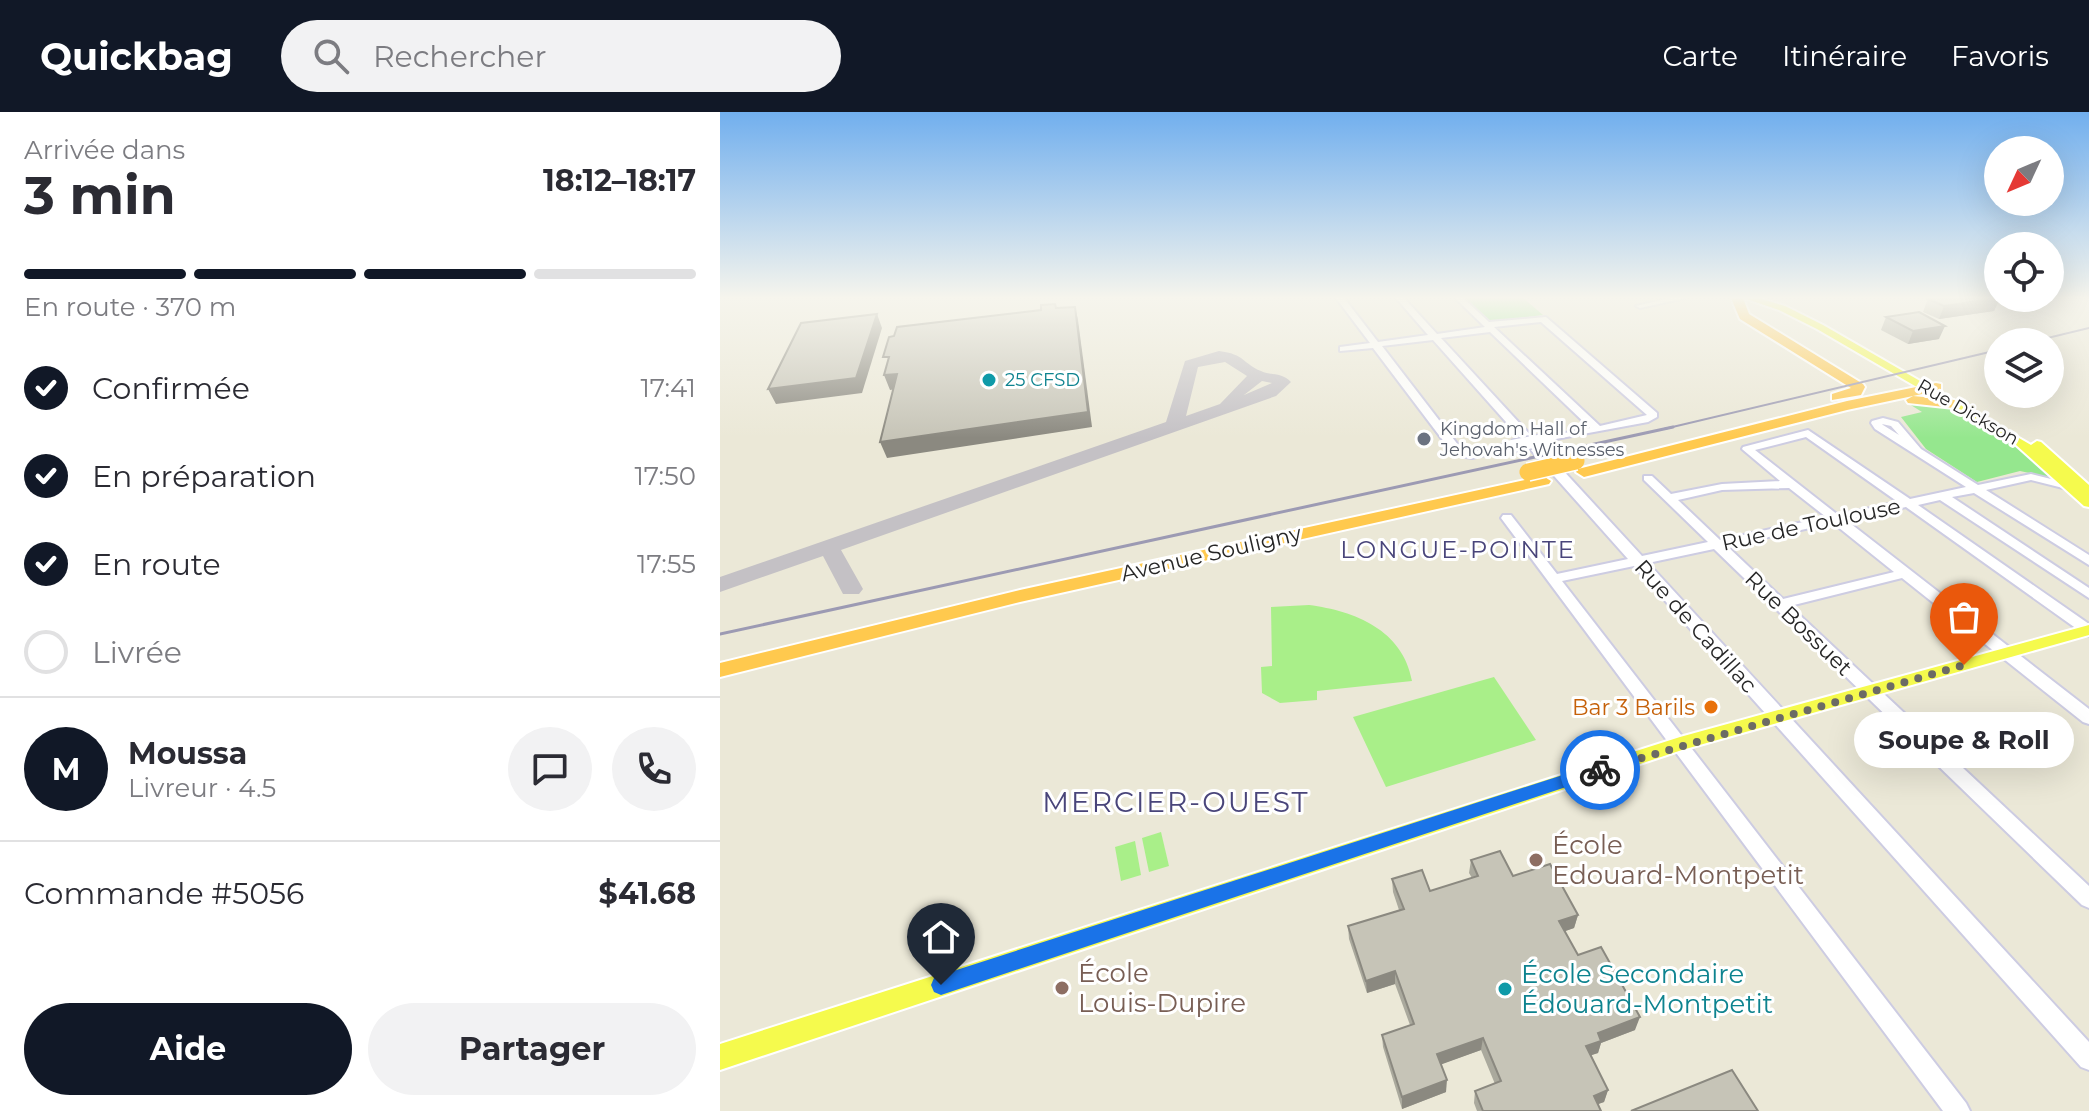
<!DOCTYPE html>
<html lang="fr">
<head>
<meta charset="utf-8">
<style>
	:root { --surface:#fff; --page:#f2f2f3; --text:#2b2b33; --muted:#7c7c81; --line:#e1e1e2; --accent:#111827 }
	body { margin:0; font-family:Montserrat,sans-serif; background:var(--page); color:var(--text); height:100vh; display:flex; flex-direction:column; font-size:30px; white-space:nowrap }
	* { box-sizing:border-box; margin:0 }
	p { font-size:26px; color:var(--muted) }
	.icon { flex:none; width:44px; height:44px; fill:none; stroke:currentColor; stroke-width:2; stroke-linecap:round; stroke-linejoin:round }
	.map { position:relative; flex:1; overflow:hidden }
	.details { display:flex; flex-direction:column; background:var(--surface); width:720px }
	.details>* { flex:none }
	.needle { width:52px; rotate:226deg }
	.tools { position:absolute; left:1264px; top:24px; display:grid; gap:16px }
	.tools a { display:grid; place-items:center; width:80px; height:80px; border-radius:50%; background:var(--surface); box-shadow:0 8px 32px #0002; font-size:40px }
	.pin { position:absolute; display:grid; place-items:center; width:68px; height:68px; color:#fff; margin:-82px -34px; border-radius:50% 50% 50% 0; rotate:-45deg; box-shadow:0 0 8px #0007 }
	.pin .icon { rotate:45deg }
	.courier { position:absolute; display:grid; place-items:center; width:80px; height:80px; margin:-40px; border:6px solid #1a73e8; border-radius:50%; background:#fff; color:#222; box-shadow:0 2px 10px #0007 }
	.bubble { position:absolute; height:56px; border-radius:28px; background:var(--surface); box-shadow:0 8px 32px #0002; font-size:26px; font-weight:700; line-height:56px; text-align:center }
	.headline em { font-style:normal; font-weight:700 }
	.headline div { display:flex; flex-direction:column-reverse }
	.headline { display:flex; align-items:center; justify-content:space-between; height:136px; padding:0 24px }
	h1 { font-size:52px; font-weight:700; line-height:60px }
	.bar { display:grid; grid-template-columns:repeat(4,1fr); gap:12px 8px; align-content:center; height:96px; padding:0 24px }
	.bar i { height:10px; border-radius:6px; background:var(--line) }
	.bar .selected { background:var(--accent) }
	.bar p { grid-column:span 4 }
	.line { display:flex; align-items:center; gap:20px; padding:0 24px; border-top:2px solid var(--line) }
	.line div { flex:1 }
	.round { display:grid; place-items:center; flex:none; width:84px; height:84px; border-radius:42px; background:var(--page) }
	ol { padding:0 24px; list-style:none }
	li { display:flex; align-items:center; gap:24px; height:88px }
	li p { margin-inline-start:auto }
	li .icon { padding:8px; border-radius:50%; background:var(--accent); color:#fff; stroke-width:4 }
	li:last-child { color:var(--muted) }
	li i { width:44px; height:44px; border:4px solid var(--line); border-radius:50% }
	.button { display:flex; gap:16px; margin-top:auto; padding:16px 24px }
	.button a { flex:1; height:92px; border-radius:48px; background:var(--accent); color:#fff; font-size:32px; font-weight:700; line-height:92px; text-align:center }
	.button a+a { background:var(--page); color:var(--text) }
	header { display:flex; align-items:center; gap:48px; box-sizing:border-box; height:112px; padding:0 40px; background:var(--accent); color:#fff }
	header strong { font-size:38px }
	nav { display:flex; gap:44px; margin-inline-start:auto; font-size:28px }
	.search { width:560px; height:72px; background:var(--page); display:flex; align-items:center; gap:20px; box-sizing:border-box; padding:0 28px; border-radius:44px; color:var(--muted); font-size:30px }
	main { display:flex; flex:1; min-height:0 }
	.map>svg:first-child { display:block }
</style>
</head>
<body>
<header>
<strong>Quickbag</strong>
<div class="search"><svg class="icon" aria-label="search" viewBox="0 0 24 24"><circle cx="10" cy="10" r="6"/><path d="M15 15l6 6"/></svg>Rechercher</div>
<nav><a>Carte</a><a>Itinéraire</a><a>Favoris</a></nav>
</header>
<main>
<section class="details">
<div class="headline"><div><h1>3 min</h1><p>Arrivée dans</p></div><em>18:12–18:17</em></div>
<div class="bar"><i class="selected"></i><i class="selected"></i><i class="selected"></i><i></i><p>En route · 370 m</p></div>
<ol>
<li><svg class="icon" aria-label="check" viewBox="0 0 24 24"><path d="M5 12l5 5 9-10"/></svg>Confirmée<p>17:41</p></li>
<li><svg class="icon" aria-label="check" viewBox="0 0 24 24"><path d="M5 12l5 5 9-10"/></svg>En préparation<p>17:50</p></li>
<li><svg class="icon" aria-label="check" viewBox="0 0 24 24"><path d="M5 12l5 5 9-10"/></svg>En route<p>17:55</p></li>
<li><i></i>Livrée</li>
</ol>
<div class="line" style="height:144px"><b class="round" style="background:var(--accent);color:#fff">M</b><div><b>Moussa</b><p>Livreur · 4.5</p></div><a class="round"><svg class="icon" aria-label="chat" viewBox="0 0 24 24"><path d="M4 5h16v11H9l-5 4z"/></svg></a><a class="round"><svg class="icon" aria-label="phone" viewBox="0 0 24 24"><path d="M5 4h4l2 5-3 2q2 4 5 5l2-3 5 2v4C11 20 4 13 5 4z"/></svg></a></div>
<div class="line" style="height:104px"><div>Commande #5056</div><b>$41.68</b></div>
<div class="button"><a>Aide</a><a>Partager</a></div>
</section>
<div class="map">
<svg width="1369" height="999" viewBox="0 0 1369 999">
	<rect width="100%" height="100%" fill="#ebe8d7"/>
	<g fill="#95e78e">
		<path d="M744 186H803L823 203 771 210Z"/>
		<path d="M1202 289C1254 299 1298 328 1332 366L1300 359 1257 370 1206 337 1181 305 1202 300 1186 290Z"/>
	</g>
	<g fill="#a9ef89">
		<path d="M589 493C635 499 683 518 692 569L597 579V588L560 591 542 581 541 555 552 554 551 495Z"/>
		<path d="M774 565 816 628 666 675 633 605Z"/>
		<path d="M441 720 449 754 429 760 422 726Z"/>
		<path d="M415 729 421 763 401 769 395 735Z"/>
	</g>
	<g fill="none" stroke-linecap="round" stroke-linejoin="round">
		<path fill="#c4c1c5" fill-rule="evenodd" d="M499 239C525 242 523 252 541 259 552 264 561 260 571 270L556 284 121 438 143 477 139 482H123L103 444 0 480V465L446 310 465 249ZM505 250 527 264 500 292 466 304 478 255ZM542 269 552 271 524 283Z"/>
		<g stroke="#cdcce2" stroke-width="4">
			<g id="minor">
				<path d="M616 186H624L658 230 708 223 676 186H684L717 222 765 215 735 186H743L769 210 826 205 937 301V305L928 310 825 329V325L870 316 770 220 721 226 922 444 988 430 924 368V364H932L951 382 1002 372 1060 369 1022 337 1023 335 1088 318 1190 387 1246 375 1155 317 1151 311 1152 309 1163 306 1178 310 1201 337 1258 373 1311 362 1351 372V376L1347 377 1311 368 1266 378 1369 443V453L1254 381 1232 385 1369 476V486L1220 388 1198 393 1369 512V524L1364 522 1186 395 1126 408 1369 597V612L1363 610 1182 466 1070 494 1369 774V796L1362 793 994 437 928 451 1369 930V958L1361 955 914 454 842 469 1246 991 1250 999H1223L781 406 783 403H791L837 462 908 447 713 228 662 234 742 338 752 340 792 331 797 334 796 336 752 346 734 343 653 236 620 239V235L650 231ZM821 210 927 303 880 314 774 215ZM1162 312 1171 314 1179 323 1163 313ZM1086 325 1178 390 1118 403 1035 338ZM1069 376 1106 405 1000 428 958 388 1002 378ZM1113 411 1174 460 1063 487 1007 434Z"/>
				<path d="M950 186H965L920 196 916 194Z"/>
			</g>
		</g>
		<g stroke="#fff" stroke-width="4">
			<g id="major">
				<path d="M1024 186H1038L1065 194 1103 213 1311 333 1317 329 1321 330 1369 373V395L1364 394 1295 332 1097 217 1059 198Z"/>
				<path d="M1369 513V523L962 638 0 958V932L960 625Z"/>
			</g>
		</g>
		<g stroke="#fff" stroke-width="4">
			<g id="highway">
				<path d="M1011 186H1023L1029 202 1143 272 1145 275 1141 283 1112 288V282L1131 276 1020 207Z"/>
				<path d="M1216 271 1221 272V278L1127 298 864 365 856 360 858 357 1127 289Z"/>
				<path d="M1193 284 1234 288 1241 292 1234 296 1188 291 1186 288Z"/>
				<path d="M823 364 831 369 829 372 300 490 0 565V551L300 478Z"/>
			</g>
		</g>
		<use href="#minor" fill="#fff" fill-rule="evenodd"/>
		<use href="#major" fill="#f5fa4d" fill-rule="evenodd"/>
		<use href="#highway" fill="#ffc94e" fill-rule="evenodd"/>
		<g stroke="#9c9ab3" stroke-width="2">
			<path d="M1311 230 1369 216"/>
			<path d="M944 317 1278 238"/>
		</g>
		<path stroke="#9c9ab3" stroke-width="3" d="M0 522 953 315"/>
		<g stroke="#cdcce2" stroke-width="15" stroke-linecap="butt">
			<path id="minor-bridge" d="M792 334 829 327"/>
		</g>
		<g stroke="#fff" stroke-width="20" stroke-linecap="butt">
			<path id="highway-bridge" d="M808 360 856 349"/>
		</g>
		<use href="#minor-bridge" stroke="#fff" stroke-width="12"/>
		<use href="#highway-bridge" stroke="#ffc94e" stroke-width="17"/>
	</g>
	<g fill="#aaa99d">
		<path d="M1280 186 1274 199 1219 207 1203 200 1208 187Z"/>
		<path d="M1166 205 1219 227 1188 232 1161 218Z"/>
		<path d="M751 748 793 764 858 803 854 816 845 819 858 843 915 918 881 931 878 941 871 943 888 978 884 990 878 992 881 999H757L754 991 755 979 775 972 761 938 721 952 726 980 682 997 663 935 662 923 690 913 675 872 647 881 629 827 628 814 679 798 673 780 672 767 710 779 752 766 749 761Z"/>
	</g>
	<g fill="#8b8980">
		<path d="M1280 186 1274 199 1219 207 1224 194Z"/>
		<path d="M355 195 358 208 372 315 167 346 160 330Z"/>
		<path d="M157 202 162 216 142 281 56 292 48 277Z"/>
		<path d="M1225 214 1219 227 1188 232 1193 219Z"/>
		<path d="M177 262 182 276 170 278 164 263Z"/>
		<path d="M858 803 854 816 837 822 839 809Z"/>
		<path d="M675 859V872L647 881 646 869Z"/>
		<path d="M920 905 915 918 881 931 878 941 863 946 866 934 878 921Z"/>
		<path d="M763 926 761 938 717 954V942Z"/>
		<path d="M727 968 726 980 682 997V985Z"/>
		<path d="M888 978 884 990 870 995 874 984Z"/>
	</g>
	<g fill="#c6c4b7" stroke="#8b8980" stroke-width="2">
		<path d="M1215 186H1278L1224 194 1208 187Z"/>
		<path d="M335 192 336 196 355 195 368 300 160 330 177 262 164 263 169 245H163L169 225 174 224 177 215 321 198V193Z"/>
		<path d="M1199 200 1225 214 1193 219 1166 205Z"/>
		<path d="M157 202 136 266 48 277 81 211Z"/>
		<path d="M780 739 793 764 830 752 858 803 839 809 858 843 881 835 920 905 878 921 881 929 866 934 888 978 874 984 881 999H763L755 979 781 969 763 926 717 942 727 968 682 985 662 923 694 912 675 859 646 869 628 814 684 797 672 767 702 758 710 779 758 764 751 748Z"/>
		<path d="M1012 958 1038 999H911Z"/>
	</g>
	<linearGradient id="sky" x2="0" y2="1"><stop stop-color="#71afee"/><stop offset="0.57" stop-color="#f6f5ed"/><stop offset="1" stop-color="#f6f5ed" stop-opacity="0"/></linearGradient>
	<rect width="1369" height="326" fill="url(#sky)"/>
	<path fill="#1a73e8" d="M880 651 885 653V662L221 883 214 880 211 873 214 866 221 863Z"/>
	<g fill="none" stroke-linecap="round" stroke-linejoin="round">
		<path stroke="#6c6b65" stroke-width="8" stroke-dasharray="0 14.4" d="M880 658 1244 553"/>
	</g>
	<g fill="#0f9aa8" stroke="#fff" stroke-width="3">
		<circle cx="269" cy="268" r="8"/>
		<circle cx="785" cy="877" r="8"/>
	</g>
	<circle fill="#6b7280" stroke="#fff" stroke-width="3" cx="704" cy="327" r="8"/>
	<circle fill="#e8710a" stroke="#fff" stroke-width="3" cx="991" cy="595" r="8"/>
	<g fill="#8d6e63" stroke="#fff" stroke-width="3">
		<circle cx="816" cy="748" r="8"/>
		<circle cx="342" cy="876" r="8"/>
	</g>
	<g text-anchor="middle" stroke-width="6" stroke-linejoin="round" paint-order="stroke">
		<g font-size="18" fill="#0d838f" stroke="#fff" text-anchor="start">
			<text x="285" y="274">25 CFSD</text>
		</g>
		<g font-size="18" fill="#272727" stroke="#fff">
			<text transform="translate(1248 300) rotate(30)" y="6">Rue Dickson</text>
		</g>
		<g font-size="18" fill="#5b616d" stroke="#fff" text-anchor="start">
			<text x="720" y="323">Kingdom Hall of<tspan x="720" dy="21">Jehovah's Witnesses</tspan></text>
		</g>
		<g font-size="22" fill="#272727" stroke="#fff">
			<text transform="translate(1091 412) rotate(-12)" y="8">Rue de Toulouse</text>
			<text transform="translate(491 441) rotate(-13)" y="8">Avenue Souligny</text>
			<text transform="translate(1079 511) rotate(44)" y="8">Rue Bossuet</text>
			<text transform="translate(976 514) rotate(48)" y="8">Rue de Cadillac</text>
		</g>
		<g font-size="22" fill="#c56008" stroke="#fff" text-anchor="end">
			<text x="975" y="603">Bar 3 Barils</text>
		</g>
		<g font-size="24" letter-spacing="2" fill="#49457a" stroke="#fff">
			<text x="738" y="446">LONGUE-POINTE</text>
		</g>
		<g font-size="26" fill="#785e54" stroke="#fff" text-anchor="start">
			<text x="832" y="742">École<tspan x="832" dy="30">Edouard-Montpetit</tspan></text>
			<text x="358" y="870">École<tspan x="358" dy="30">Louis-Dupire</tspan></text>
		</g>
		<g font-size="26" fill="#0d838f" stroke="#fff" text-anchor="start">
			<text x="801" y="871">École Secondaire<tspan x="801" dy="30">Édouard-Montpetit</tspan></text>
		</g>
		<g font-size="28" letter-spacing="2" fill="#49457a" stroke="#fff">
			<text x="456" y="700">MERCIER-OUEST</text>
		</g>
	</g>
</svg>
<div class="tools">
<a><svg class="needle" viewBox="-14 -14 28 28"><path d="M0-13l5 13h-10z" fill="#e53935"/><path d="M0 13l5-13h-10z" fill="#7c7c81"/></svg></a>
<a><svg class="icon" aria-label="locate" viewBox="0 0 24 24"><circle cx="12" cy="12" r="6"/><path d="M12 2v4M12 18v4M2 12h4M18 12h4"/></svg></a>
<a><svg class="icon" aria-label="layers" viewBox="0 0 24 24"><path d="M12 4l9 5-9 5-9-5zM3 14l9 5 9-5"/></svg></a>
</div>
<div class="pin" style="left:1244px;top:553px;background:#ea580c"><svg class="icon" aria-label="bag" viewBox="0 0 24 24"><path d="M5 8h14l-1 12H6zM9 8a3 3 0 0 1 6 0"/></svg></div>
<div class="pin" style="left:221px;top:873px;background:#1f2937"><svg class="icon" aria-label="home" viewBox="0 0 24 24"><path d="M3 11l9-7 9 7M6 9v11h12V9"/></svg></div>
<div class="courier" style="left:880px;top:658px"><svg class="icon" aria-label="bike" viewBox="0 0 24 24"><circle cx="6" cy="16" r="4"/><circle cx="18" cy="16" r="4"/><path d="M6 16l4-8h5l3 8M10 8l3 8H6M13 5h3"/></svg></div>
<div class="bubble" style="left:1134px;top:600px;width:220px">Soupe &amp; Roll</div>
</div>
</main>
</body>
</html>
